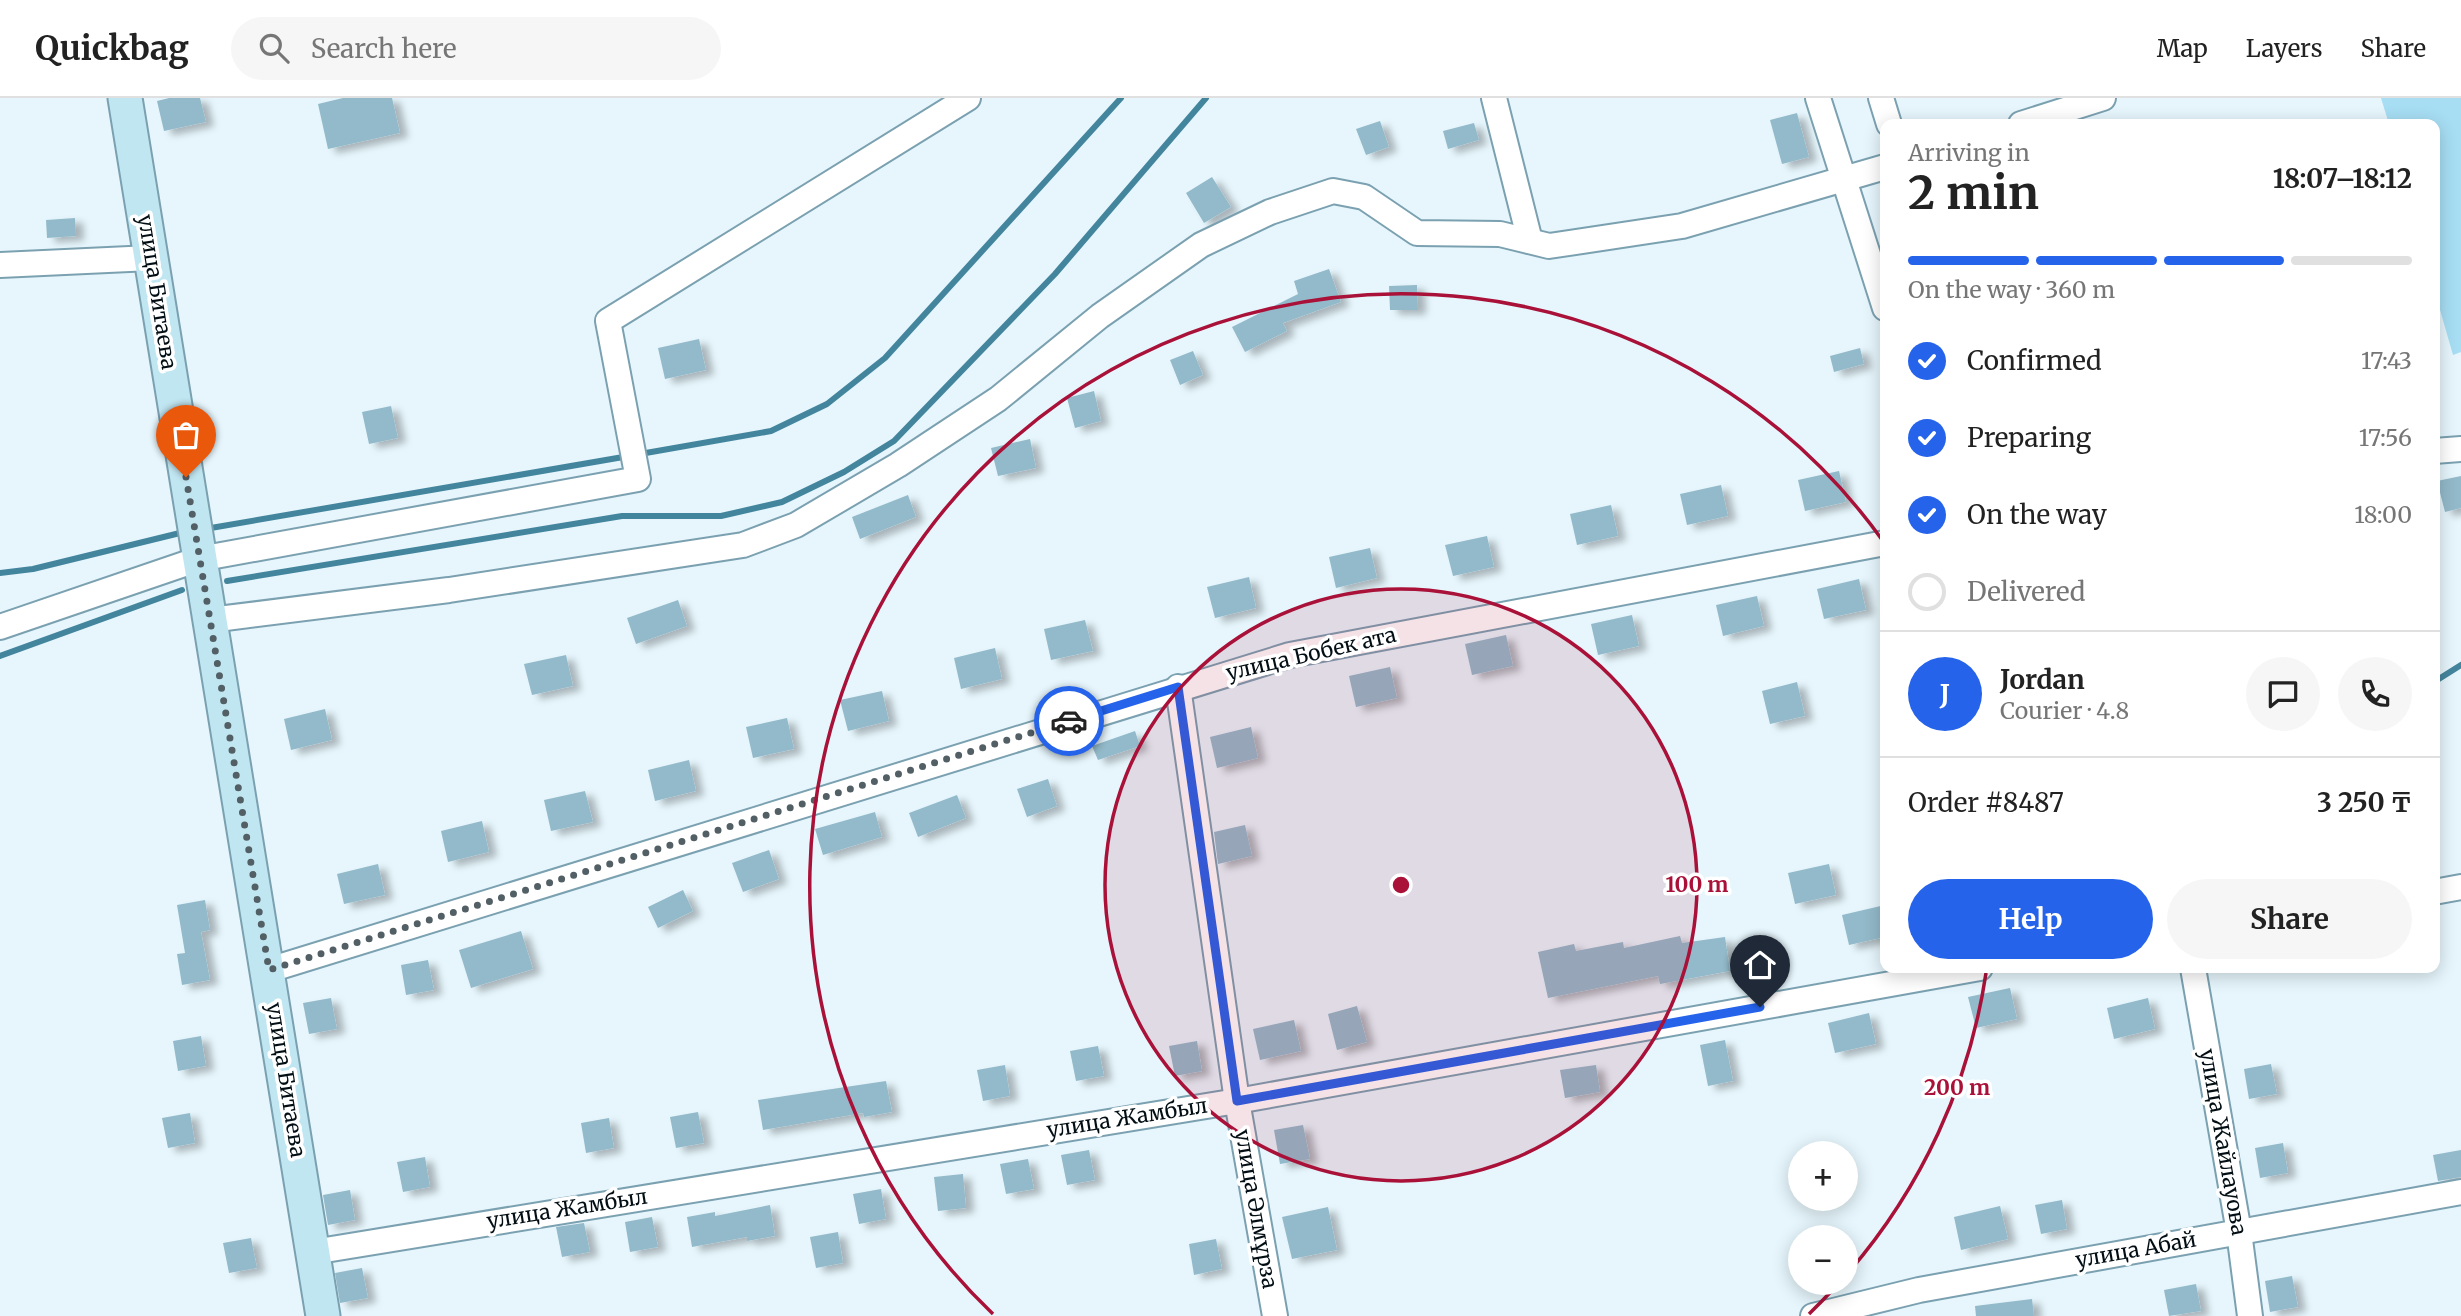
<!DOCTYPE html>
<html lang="en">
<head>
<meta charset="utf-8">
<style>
	:root { --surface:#fff; --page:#f6f6f6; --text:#222; --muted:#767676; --line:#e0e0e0; --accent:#2563eb }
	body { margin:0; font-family:Merriweather,serif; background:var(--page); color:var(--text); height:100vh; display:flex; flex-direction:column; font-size:26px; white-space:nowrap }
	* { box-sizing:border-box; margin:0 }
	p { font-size:23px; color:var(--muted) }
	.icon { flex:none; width:38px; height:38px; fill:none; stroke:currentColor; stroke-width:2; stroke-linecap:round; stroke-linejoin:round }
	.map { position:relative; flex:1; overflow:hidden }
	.side { position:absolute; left:1880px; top:21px; width:560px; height:854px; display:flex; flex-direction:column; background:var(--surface); border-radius:14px; box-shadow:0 4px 18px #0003 }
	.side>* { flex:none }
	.controls { position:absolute; left:1788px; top:1043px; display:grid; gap:14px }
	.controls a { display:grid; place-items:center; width:70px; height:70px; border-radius:50%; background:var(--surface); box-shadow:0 4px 18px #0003; font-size:35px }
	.pin { position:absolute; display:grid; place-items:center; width:60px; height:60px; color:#fff; margin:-72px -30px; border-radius:50% 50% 50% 0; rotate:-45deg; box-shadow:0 0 7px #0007 }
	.pin .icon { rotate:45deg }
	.courier { position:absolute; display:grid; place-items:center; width:70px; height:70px; margin:-35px; border:5px solid #2563eb; border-radius:50%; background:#fff; color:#222; box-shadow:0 2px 9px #0007 }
	.summary em { font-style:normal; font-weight:700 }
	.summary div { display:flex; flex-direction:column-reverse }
	.summary { display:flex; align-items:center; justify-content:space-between; height:119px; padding:0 28px }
	h1 { font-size:46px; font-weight:700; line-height:52px }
	.bar { display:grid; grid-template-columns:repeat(4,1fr); gap:10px 7px; align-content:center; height:84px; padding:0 28px }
	.bar i { height:9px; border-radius:5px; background:var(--line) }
	.bar .on { background:var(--accent) }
	.bar p { grid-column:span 4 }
	.line { display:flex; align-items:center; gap:18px; padding:0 28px; border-top:2px solid var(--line) }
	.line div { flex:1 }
	.round { display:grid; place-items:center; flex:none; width:74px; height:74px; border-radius:37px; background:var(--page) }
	ol { padding:0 28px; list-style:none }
	li { display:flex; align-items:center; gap:21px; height:77px }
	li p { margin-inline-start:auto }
	li .icon { padding:7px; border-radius:50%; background:var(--accent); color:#fff; stroke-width:4 }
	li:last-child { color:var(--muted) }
	li i { width:38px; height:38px; border:4px solid var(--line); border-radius:50% }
	.button { display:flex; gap:14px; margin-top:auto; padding:14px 28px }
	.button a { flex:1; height:80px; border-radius:42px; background:var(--accent); color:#fff; font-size:28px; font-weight:700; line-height:80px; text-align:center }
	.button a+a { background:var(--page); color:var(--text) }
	header { display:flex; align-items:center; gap:42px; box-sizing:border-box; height:98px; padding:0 35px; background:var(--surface); border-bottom:2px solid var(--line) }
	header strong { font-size:33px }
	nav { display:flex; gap:38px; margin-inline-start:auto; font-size:24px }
	.search { width:490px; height:63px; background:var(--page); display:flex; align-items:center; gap:18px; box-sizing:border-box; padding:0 24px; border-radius:38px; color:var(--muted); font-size:26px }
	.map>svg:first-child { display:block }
</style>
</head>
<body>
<header>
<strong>Quickbag</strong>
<div class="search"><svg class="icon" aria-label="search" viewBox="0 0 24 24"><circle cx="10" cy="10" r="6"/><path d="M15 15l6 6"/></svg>Search here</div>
<nav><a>Map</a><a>Layers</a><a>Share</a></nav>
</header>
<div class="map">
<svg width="2461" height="1218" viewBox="0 0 2461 1218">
	<defs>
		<filter id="shadow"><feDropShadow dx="8" dy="4.5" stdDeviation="3.5" flood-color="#0004"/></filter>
	</defs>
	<rect width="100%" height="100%" fill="#e6f6fc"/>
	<path fill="#a7def4" d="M2381 0H2461V254L2453 257 2434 191V26H2389Z"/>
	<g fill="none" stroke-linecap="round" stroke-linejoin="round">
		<g stroke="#44859e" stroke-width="6">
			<path d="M640 356 771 333 827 306 885 260 1121 0"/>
			<path d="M205 431 629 358"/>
			<path d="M0 475 33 471 184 434"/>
			<path d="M227 483 622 418H721L782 404 844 374 894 343 1055 176 1206 0"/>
			<path d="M0 558 182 492"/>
			<path d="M2434 584 2461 567"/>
		</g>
	</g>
	<g fill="#93baca" filter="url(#shadow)">
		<path d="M169 0H200L206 24 164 33 157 3Z"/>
		<path d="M343 0H392L400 35 328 51 318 6Z"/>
		<path d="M1797 15 1809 59 1782 66 1770 22Z"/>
		<path d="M1380 23 1389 49 1366 57 1356 31Z"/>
		<path d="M1474 25 1479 42 1448 51 1443 33Z"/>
		<path d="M1212 79 1231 109 1204 125 1186 95Z"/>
		<path d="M75 120 76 138 47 140 46 122Z"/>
		<path d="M1329 171 1341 204 1283 225 1287 233 1245 254 1232 229 1298 196 1294 183Z"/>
		<path d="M1417 187 1418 212H1390L1389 188Z"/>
		<path d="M699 241 706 272 665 281 658 250Z"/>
		<path d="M1860 250 1864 266 1834 274 1830 258Z"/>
		<path d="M1193 253 1203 277 1180 287 1170 262Z"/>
		<path d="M1094 293 1101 323 1075 330 1067 300Z"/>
		<path d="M391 308 398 340 369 346 362 314Z"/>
		<path d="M1030 341 1036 370 998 378 991 350Z"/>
		<path d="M1839 373 1846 404 1805 413 1798 382Z"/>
		<path d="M2461 378V410L2445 414 2437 383Z"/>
		<path d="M1721 387 1728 418 1687 427 1680 396Z"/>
		<path d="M908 397 916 419 860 441 852 419Z"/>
		<path d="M1611 407 1618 438 1577 447 1570 416Z"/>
		<path d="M1487 438 1494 469 1453 478 1445 447Z"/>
		<path d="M1370 450 1377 480 1336 490 1329 459Z"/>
		<path d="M1249 479 1256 510 1215 520 1207 489Z"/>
		<path d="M1859 481 1866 512 1824 521 1817 491Z"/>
		<path d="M1757 498 1764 528 1723 538 1716 507Z"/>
		<path d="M678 502 687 528 636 546 627 520Z"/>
		<path d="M1632 517 1639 548 1598 557 1591 526Z"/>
		<path d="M1085 522 1093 553 1051 562 1044 531Z"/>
		<path d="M1506 537 1513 568 1472 577 1465 546Z"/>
		<path d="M995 550 1002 581 961 591 954 560Z"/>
		<path d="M566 557 573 588 532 597 524 566Z"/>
		<path d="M1390 569 1397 600 1356 609 1349 578Z"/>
		<path d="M1797 584 1805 618 1770 626 1762 593Z"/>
		<path d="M882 593 889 623 848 633 840 602Z"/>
		<path d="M325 611 332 642 291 652 284 621Z"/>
		<path d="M787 620 794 651 753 660 746 629Z"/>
		<path d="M1251 629 1258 660 1217 670 1210 639Z"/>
		<path d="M1135 633 1140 648 1098 662 1092 648Z"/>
		<path d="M689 662 696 693 655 703 648 672Z"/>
		<path d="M1048 681 1057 708 1027 719 1017 691Z"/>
		<path d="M585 693 593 724 551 733 544 702Z"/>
		<path d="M957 697 966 720 918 739 909 715Z"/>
		<path d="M875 714 882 739 823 757 815 731Z"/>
		<path d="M482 723 489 754 448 764 441 733Z"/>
		<path d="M1245 727 1252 758 1218 766 1214 734Z"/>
		<path d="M769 752 779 781 743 794 732 765Z"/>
		<path d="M378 766 385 797 344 806 337 776Z"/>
		<path d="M1829 766 1836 797 1795 806 1788 775Z"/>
		<path d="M683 792 693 813 658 830 648 809Z"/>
		<path d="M205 802 210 832 201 834 210 882 182 887 177 856 185 855 177 807Z"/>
		<path d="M1885 807V839L1849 847 1842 817Z"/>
		<path d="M521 833 533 871 471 890 459 852Z"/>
		<path d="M1680 838 1682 845 1725 839 1730 873 1660 886 1658 878 1548 900 1538 854 1574 846 1576 853 1623 844 1624 850Z"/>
		<path d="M428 862 434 892 406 897 401 867Z"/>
		<path d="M2010 890 2017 921 1976 930 1968 899Z"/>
		<path d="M331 900 337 931 309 936 303 905Z"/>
		<path d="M2148 900 2155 931 2114 941 2107 910Z"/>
		<path d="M1357 908 1367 944 1337 952 1328 916Z"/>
		<path d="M1869 915 1876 946 1835 955 1828 925Z"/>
		<path d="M1294 922 1301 953 1260 962 1253 931Z"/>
		<path d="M201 938 206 968 178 973 173 943Z"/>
		<path d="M1725 942 1733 983 1708 988 1700 947Z"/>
		<path d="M1197 943 1202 973 1175 978 1169 948Z"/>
		<path d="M1098 948 1104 978 1076 983 1070 953Z"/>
		<path d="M2271 966 2277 996 2249 1001 2244 971Z"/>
		<path d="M1005 967 1010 998 983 1003 977 972Z"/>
		<path d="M1596 967 1600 994 1565 1000 1560 972Z"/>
		<path d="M886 983 892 1014 864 1019 863 1015 763 1032 758 1002Z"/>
		<path d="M698 1014 704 1045 676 1050 670 1019Z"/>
		<path d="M190 1015 195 1045 168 1050 162 1020Z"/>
		<path d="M609 1020 614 1050 586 1055 581 1025Z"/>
		<path d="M1303 1027 1310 1061 1280 1066 1274 1032Z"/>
		<path d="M2283 1045 2288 1075 2260 1080 2255 1050Z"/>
		<path d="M1089 1052 1095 1082 1067 1087 1061 1057Z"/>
		<path d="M2461 1052V1079L2438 1083 2433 1057Z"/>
		<path d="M425 1059 430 1089 403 1094 397 1064Z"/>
		<path d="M1028 1061 1034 1091 1006 1096 1000 1066Z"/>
		<path d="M963 1076 966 1110 938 1113 934 1079Z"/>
		<path d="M881 1091 886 1121 859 1126 853 1096Z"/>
		<path d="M350 1092 355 1122 328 1127 323 1097Z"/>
		<path d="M2062 1102 2067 1131 2041 1136 2035 1107Z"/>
		<path d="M770 1107 775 1138 747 1143V1139L692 1149 687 1119 715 1114V1118Z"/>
		<path d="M2000 1108 2008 1141 1961 1152 1954 1119Z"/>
		<path d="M1328 1109 1337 1152 1292 1161 1282 1119Z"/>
		<path d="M652 1119 658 1149 630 1154 625 1124Z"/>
		<path d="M584 1125 590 1154 562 1159 556 1129Z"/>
		<path d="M838 1134 843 1165 816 1170 810 1139Z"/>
		<path d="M251 1140 257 1170 229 1175 223 1145Z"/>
		<path d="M1216 1141 1222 1171 1194 1177 1189 1146Z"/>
		<path d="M362 1170 368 1200 340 1205 335 1175Z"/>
		<path d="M2292 1178 2298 1209 2270 1214 2265 1183Z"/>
		<path d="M2196 1186 2201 1213 2169 1218 2164 1192Z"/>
		<path d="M2032 1201 2034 1218H1976L1975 1208Z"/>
	</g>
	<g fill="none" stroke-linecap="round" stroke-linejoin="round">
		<g stroke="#7ba1b1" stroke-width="28">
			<g id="street">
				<path d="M1494 0 1530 143"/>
				<path d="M1818 0 1885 210"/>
				<path d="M1881 0 1889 26"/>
				<path d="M2021 26 2103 0"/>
				<path d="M0 167 151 160"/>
				<path d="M2434 353 2461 351"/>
				<path d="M210 522 449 492 743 447 796 427 898 367 998 301 1100 218 1201 147 1270 114 1333 93 1364 99 1417 135 1500 136 1549 148 1682 128 1885 69"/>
				<path d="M0 529 199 461 638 381 608 223 968 0"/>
				<path d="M1178 589 1237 1003 1275 1218"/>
				<path d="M2434 794 2461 789"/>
				<path d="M2193 870 2239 1134 2250 1218"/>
				<path d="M269 872 1290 557 1885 445"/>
				<path d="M313 1154 1237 1003 1980 870"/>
				<path d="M1813 1218 1919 1192 2461 1094"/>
			</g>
		</g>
		<g stroke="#7ba1b1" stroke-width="37">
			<path id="secondary" d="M125 0 323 1218"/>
		</g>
		<use href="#street" stroke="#fff" stroke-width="24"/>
		<use href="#secondary" stroke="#c0e6f2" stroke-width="33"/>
	</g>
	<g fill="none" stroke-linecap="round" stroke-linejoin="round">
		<path stroke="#525f65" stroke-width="7" stroke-dasharray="0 12.6" d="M186 379 269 872 1069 623"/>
		<path stroke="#2563eb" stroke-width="9" d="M1069 623 1178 589 1237 1003 1760 909"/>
	</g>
	<circle cx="1401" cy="787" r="296" fill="#a91139" fill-opacity=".12"/>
	<g fill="none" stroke="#a91139" stroke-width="3.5">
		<circle cx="1401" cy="787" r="296"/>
		<path d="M1986 875A592 592 0 0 1 1848 1175M1837 1187A592 592 0 0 1 1809 1216M993 1216A592 592 0 1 1 1883 443"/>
	</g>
	<g text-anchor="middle" stroke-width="7" stroke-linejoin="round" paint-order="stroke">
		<g font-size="21" fill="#020e14" stroke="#fff">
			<text transform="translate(157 194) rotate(81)" y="7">улица Битаева</text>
			<text transform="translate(1311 556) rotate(-13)" y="7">улица Бобек ата</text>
			<text transform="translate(286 982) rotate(81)" y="7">улица Битаева</text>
			<text transform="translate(1127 1020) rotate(-9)" y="7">улица Жамбыл</text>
			<text transform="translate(2223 1044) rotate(80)" y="7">улица Жайлауова</text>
			<text transform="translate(567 1111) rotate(-9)" y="7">улица Жамбыл</text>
			<text transform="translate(1256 1111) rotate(80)" y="7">улица Әлмұрза</text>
			<text transform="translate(2136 1152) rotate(-10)" y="7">улица Абай</text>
		</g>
	</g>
	<circle cx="1401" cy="787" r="10" fill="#a91139" stroke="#fff" stroke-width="3.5"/>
	<g font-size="21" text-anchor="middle" font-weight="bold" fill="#a91139" stroke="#fff" stroke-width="7" stroke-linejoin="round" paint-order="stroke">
		<text x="1697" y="794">100 m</text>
		<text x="1957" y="997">200 m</text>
	</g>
</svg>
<div class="controls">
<a>+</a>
<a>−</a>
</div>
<div class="pin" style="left:186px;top:379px;background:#ea580c"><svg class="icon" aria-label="bag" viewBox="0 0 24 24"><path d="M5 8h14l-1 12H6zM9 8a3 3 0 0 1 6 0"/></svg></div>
<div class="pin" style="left:1760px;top:909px;background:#1f2937"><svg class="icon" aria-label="home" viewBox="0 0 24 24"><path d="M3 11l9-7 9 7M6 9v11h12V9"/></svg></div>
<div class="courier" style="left:1069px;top:623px"><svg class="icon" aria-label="car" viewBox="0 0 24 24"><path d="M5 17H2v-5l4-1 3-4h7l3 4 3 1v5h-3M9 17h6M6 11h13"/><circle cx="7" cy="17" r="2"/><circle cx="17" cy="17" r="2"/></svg></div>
<section class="side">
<div class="summary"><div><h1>2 min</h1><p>Arriving in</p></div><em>18:07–18:12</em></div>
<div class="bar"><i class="on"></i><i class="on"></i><i class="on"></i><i></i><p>On the way · 360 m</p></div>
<ol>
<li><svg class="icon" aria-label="check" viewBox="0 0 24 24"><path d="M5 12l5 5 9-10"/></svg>Confirmed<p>17:43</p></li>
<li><svg class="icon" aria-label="check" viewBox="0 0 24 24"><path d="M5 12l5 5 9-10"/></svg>Preparing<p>17:56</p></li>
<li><svg class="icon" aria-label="check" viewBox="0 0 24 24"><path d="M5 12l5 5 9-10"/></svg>On the way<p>18:00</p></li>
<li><i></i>Delivered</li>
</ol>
<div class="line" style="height:126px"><b class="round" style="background:var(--accent);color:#fff">J</b><div><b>Jordan</b><p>Courier · 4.8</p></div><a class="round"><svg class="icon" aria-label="chat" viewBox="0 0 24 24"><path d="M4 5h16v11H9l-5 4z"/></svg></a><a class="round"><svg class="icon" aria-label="phone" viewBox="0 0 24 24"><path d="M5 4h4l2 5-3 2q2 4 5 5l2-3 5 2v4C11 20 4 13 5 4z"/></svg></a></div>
<div class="line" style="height:91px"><div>Order #8487</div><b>3 250 ₸</b></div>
<div class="button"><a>Help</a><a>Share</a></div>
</section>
</div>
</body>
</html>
